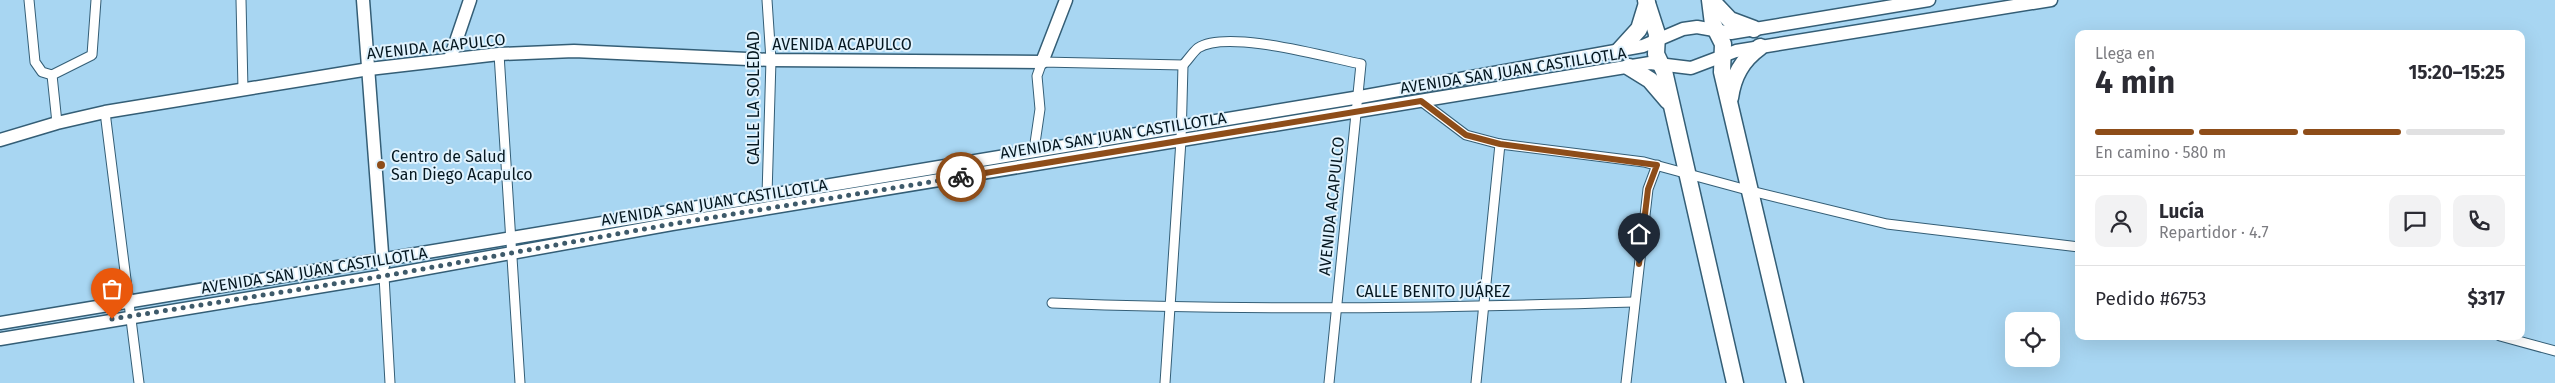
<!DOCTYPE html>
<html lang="es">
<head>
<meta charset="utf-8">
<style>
	:root { --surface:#fff; --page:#f2f2f3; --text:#2b2b33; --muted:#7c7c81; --line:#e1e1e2; --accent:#8e4d19 }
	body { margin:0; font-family:"Fira Sans",sans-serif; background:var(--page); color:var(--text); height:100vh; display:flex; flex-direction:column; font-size:19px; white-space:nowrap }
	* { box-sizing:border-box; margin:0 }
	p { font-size:16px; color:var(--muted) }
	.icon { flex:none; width:28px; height:28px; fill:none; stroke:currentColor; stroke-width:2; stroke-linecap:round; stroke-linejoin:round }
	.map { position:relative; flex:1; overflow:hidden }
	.drawer { position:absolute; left:2075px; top:30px; width:450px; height:310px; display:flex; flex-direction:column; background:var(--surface); border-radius:10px; box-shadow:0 5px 20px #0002 }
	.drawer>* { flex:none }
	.tools { position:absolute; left:2005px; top:312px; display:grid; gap:10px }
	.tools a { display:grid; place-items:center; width:55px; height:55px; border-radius:10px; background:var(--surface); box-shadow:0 5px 20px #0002; font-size:25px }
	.pin { position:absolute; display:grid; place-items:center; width:42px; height:42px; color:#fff; margin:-51px -21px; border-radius:50% 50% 50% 0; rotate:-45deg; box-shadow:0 0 5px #0007 }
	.pin .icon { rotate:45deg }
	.courier { position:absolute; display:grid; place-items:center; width:50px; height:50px; margin:-25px; border:4px solid #8e4d19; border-radius:50%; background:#fff; color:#222; box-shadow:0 1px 6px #0007 }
	.head em { font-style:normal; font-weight:700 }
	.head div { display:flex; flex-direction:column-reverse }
	.head { display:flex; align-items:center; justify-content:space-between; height:85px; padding:0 20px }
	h1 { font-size:32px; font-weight:700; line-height:38px }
	.bar { display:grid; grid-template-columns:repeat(4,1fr); gap:8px 5px; align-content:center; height:60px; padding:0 20px }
	.bar i { height:6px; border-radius:4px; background:var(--line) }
	.bar .current { background:var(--accent) }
	.bar p { grid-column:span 4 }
	.line { display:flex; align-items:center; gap:12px; padding:0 20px; border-top:1px solid var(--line) }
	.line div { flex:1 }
	.round { display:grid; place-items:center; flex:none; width:52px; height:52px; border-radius:10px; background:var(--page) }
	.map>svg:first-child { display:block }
</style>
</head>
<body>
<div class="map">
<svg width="2555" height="383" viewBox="0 0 2555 383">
	<rect width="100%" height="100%" fill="#a8d6f2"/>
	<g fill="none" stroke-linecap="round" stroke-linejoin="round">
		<g stroke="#345e76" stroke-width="11">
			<g id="street">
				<path d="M29 0 35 62 42 72 52 75"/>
				<path d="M241 0 243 89"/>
				<path d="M499 54 520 383"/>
				<path d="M1183 65C1188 60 1193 52 1198 48 1227 29 1326 57 1361 64L1329 383"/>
				<path d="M52 75 92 55 96 0"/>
				<path d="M52 75 57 123"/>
				<path d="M1421 101 1466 135 1500 144 1644 162 1751 191 1887 224 2079 247"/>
				<path d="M105 112 139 383"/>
				<path d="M1034 150 1040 109 1037 76 1042 62 1183 65"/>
				<path d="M767 195 771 60 767 0"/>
				<path d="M384 276 390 383"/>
				<path d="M1052 303C1246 311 1440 308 1634 302"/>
				<path d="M2500 336 2555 351"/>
				<path d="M1165 383 1181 140 1183 65"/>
				<path d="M1476 383 1500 144"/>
				<path d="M1626 383 1648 189 1657 165"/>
			</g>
		</g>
		<g stroke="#345e76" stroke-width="15">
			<g id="secondary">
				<path d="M363 0 383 266"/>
				<path d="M450 59 470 0"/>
				<path d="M0 140 57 123 105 112 369 69 499 54 574 51 771 60 1042 62 1066 0"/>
				<path d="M0 323 1360 97 1643 46 1683 29 1697 27 1731 33 1929 0"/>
				<path d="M0 339 384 276 672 224 1650 63 1691 68 1736 51 2051 0"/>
			</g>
		</g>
		<g stroke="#345e76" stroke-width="19">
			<g id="highway">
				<path d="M1646 0 1657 34 1656 54 1664 71 1735 383"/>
				<path d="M1710 0 1713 24 1723 44 1722 72 1795 383"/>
				<path d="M1711 0 1730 20 1754 29"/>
				<path d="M1619 51 1639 29 1647 3"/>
				<path d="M1629 67 1650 80 1668 101"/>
				<path d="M1730 98C1733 76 1742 60 1760 47"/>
			</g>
		</g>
		<use href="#street" stroke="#fff" stroke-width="9"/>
		<use href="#secondary" stroke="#fff" stroke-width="12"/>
		<use href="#highway" stroke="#fff" stroke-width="16"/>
	</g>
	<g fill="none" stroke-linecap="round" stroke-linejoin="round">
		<path stroke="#3e5a6a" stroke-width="5" stroke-dasharray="0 9" d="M112 319 384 276 672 224 961 177"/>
		<path stroke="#8e4d19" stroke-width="6" d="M961 177 1421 101 1466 135 1500 144 1657 165 1648 189 1639 264"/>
	</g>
	<circle fill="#8e4d19" stroke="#e1f3fe" stroke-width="2" cx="381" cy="165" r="5"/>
	<g text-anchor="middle" stroke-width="4" stroke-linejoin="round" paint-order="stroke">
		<g font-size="16" fill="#051720" stroke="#e1f3fe">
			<text x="842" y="50">AVENIDA ACAPULCO</text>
			<text transform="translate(436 46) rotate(-6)" y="6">AVENIDA ACAPULCO</text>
			<text transform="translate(1513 70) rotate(-9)" y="6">AVENIDA SAN JUAN CASTILLOTLA</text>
			<text transform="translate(753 98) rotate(-90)" y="6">CALLE LA SOLEDAD</text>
			<text transform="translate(1113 135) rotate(-9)" y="6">AVENIDA SAN JUAN CASTILLOTLA</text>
			<text transform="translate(714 202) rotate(-9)" y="6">AVENIDA SAN JUAN CASTILLOTLA</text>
			<text transform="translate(1331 206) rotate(-84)" y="6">AVENIDA ACAPULCO</text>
			<text transform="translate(314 270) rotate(-9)" y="6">AVENIDA SAN JUAN CASTILLOTLA</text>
			<text x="1433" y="297">CALLE BENITO JUÁREZ</text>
		</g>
		<g font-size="16" fill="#051720" stroke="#e1f3fe" text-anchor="start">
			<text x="391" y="162">Centro de Salud<tspan x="391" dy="18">San Diego Acapulco</tspan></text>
		</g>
	</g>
</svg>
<div class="tools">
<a><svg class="icon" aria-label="locate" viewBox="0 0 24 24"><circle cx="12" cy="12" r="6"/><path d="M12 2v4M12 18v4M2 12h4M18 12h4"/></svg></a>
</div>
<div class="pin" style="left:112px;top:319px;background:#ea580c"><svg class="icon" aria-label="bag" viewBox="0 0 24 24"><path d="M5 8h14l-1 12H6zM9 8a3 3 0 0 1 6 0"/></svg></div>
<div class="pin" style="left:1639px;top:264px;background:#1f2937"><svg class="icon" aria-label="home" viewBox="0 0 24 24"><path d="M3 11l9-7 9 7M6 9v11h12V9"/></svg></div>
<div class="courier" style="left:961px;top:177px"><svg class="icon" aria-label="bike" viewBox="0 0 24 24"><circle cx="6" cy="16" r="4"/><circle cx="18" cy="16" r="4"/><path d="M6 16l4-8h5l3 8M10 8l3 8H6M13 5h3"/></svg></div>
<section class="drawer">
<div class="head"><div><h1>4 min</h1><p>Llega en</p></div><em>15:20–15:25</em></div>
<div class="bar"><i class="current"></i><i class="current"></i><i class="current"></i><i></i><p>En camino · 580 m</p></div>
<div class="line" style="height:90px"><a class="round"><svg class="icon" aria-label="person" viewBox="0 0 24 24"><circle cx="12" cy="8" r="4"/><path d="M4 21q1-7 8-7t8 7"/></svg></a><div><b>Lucía</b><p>Repartidor · 4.7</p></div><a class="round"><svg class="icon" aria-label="chat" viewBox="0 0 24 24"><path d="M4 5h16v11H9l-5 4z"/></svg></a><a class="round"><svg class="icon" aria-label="phone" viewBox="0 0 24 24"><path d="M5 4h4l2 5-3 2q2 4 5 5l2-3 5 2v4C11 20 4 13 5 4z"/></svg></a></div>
<div class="line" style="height:65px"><div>Pedido #6753</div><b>$317</b></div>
</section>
</div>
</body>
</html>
